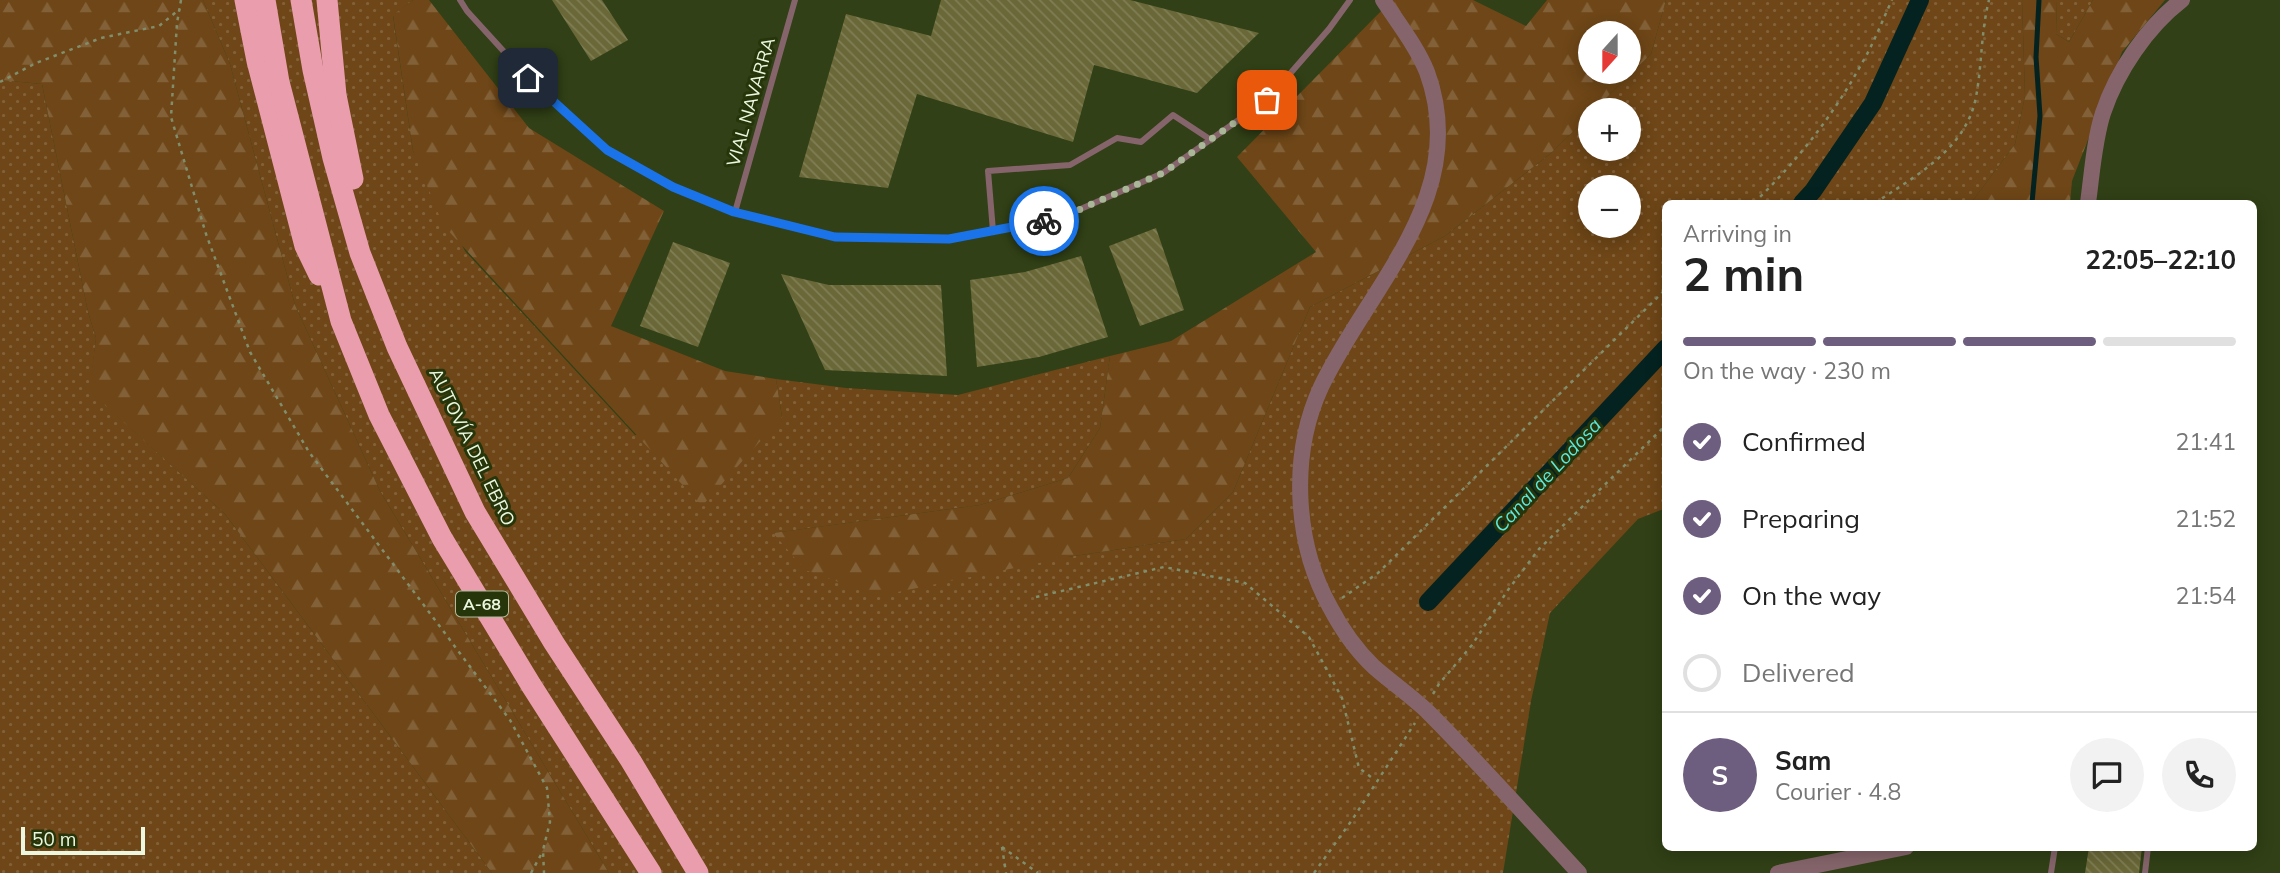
<!DOCTYPE html>
<html lang="en">
<head>
<meta charset="utf-8">
<style>
	:root { --surface:#fff; --page:#f2f2f2; --text:#222; --muted:#767676; --line:#e0e0e0; --accent:#6d5d7e }
	body { margin:0; font-family:Mulish,sans-serif; background:var(--page); color:var(--text); height:100vh; display:flex; flex-direction:column; font-size:26px; white-space:nowrap }
	* { box-sizing:border-box; margin:0 }
	p { font-size:23px; color:var(--muted) }
	.icon { flex:none; width:38px; height:38px; fill:none; stroke:currentColor; stroke-width:2; stroke-linecap:round; stroke-linejoin:round }
	.map { position:relative; flex:1; overflow:hidden }
	.details { position:absolute; left:1662px; top:200px; width:595px; height:651px; display:flex; flex-direction:column; background:var(--surface); border-radius:10px; box-shadow:0 4px 18px #0003 }
	.details>* { flex:none }
	.needle { width:46px; rotate:201deg }
	.buttons { position:absolute; left:1578px; top:21px; display:grid; gap:14px }
	.buttons a { display:grid; place-items:center; width:63px; height:63px; border-radius:50%; background:var(--surface); box-shadow:0 4px 18px #0003; font-size:35px }
	.scale { position:absolute; left:21px; bottom:18px; width:124px; box-sizing:border-box; padding-left:7px; border:4px solid #ecf7df; border-top:0; font-size:19px; line-height:24px; white-space:nowrap; color:#ecf7df; -webkit-text-stroke:5px #27350a; paint-order:stroke }
	.pin { position:absolute; display:grid; place-items:center; width:60px; height:60px; color:#fff; margin:-30px; border-radius:14px; box-shadow:0 4px 10px #0006 }
	.courier { position:absolute; display:grid; place-items:center; width:70px; height:70px; margin:-35px; border:5px solid #1a73e8; border-radius:50%; background:#fff; color:#222; box-shadow:0 2px 9px #0007 }
	.overview em { font-style:normal; font-weight:700 }
	.overview div { display:flex; flex-direction:column-reverse }
	.overview { display:flex; align-items:center; justify-content:space-between; height:119px; padding:0 21px }
	h1 { font-size:46px; font-weight:700; line-height:52px }
	.bar { display:grid; grid-template-columns:repeat(4,1fr); gap:10px 7px; align-content:center; height:84px; padding:0 21px }
	.bar i { height:9px; border-radius:5px; background:var(--line) }
	.bar .on { background:var(--accent) }
	.bar p { grid-column:span 4 }
	.line { display:flex; align-items:center; gap:18px; padding:0 21px; border-top:2px solid var(--line) }
	.line div { flex:1 }
	.round { display:grid; place-items:center; flex:none; width:74px; height:74px; border-radius:37px; background:var(--page) }
	ol { padding:0 21px; list-style:none }
	li { display:flex; align-items:center; gap:21px; height:77px }
	li p { margin-inline-start:auto }
	li .icon { padding:7px; border-radius:50%; background:var(--accent); color:#fff; stroke-width:4 }
	li:last-child { color:var(--muted) }
	li i { width:38px; height:38px; border:4px solid var(--line); border-radius:50% }
	.map>svg:first-child { display:block }
</style>
</head>
<body>
<div class="map">
<svg width="2280" height="873" viewBox="0 0 2280 873">
	<defs>
		<pattern id="grass-dots" width="8" height="8" patternUnits="userSpaceOnUse" patternTransform="scale(1.75)"><rect width="8" height="8" fill="#6e4617"/><path d="M2 2h.1M6 6h.1" fill="none" stroke="#836138" stroke-width="1.8" stroke-linecap="round"/></pattern>
		<pattern id="forest-firs" width="22" height="20" patternUnits="userSpaceOnUse" patternTransform="scale(1.75)"><rect width="22" height="20" fill="#6e4617"/><path d="M5 1l3.5 6h-7zM16 11l3.5 6h-7z" fill="#836138"/></pattern>
		<pattern id="building-back-hatch" width="6" height="6" patternUnits="userSpaceOnUse" patternTransform="scale(1.75)"><rect width="6" height="6" fill="#6a6838"/><path d="M-1 5l2 2M0 0l6 6M5-1l2 2" fill="none" stroke="#7f7e54"/></pattern>
	</defs>
	<rect width="100%" height="100%" fill="#314016"/>
	<g fill="url(#grass-dots)" fill-rule="evenodd">
		<path d="M203 0H413L393 16 413 151 465 251 635 435 782 417 776 379 846 388 958 395 1110 356 1100 428 1068 478 980 505 774 533 1068 557 1186 539 1233 492 1310 307 1445 236 1550 154 1591 114V149H1629V110H1594L1651 54 1666 0H2022L2025 96 2015 144 1971 203H1666V508L1638 519 1550 613 1531 701 1503 873H609L380 491 295 305 230 64ZM1591 187H1629V226H1591Z"/>
		<path d="M2057 0H2093L2069 42 2056 34Z"/>
		<path d="M0 80 42 84 88 312 96 338 90 391 225 514 492 873H0Z"/>
	</g>
	<g fill="url(#forest-firs)" fill-rule="evenodd">
		<path d="M0 0H203L230 64 295 305 380 491 609 873H492L225 514 89 391 96 338 88 312 42 84 0 80Z"/>
		<path d="M413 0H429L529 128 664 211 611 326 725 371 776 379 782 417 702 506 443 225 413 151 393 15Z"/>
		<path d="M1392 0H1473L1526 26 1547 0H1666L1651 54 1594 110H1591V114L1550 154 1445 236 1310 307 1233 492 1186 539 1068 557 878 596 805 570 773 533 980 505 1068 478 1100 428 1110 356 1171 341 1316 252 1237 157ZM1591 33H1629V72H1591Z"/>
		<path d="M2022 0H2057L2056 34 2069 42 2093 0H2165L2122 52 2072 181 2070 203H1971L2015 144 2025 96Z"/>
	</g>
	<g fill="none" stroke-linecap="round" stroke-linejoin="round">
		<path stroke="#042320" stroke-width="5" d="M2032 203 2040 116 2036 57 2039 0"/>
		<g stroke="#042320" stroke-width="18">
			<path d="M1802 203 1813 191 1873 103 1920 0"/>
			<path d="M1428 602 1666 348"/>
		</g>
	</g>
	<g fill="url(#building-back-hatch)">
		<path d="M552 0H602L628 40 591 61Z"/>
		<path d="M941 0H1130L1259 33 1197 93 1094 65 1073 142 917 94 888 188 799 177 846 14 931 36Z"/>
		<path d="M1156 228 1184 310 1140 326 1109 246Z"/>
		<path d="M673 242 730 263 698 347 640 326Z"/>
		<path d="M1081 256 1108 337 1039 357 977 367 970 280 1025 272Z"/>
		<path d="M781 274 829 285H941L947 376 825 370Z"/>
		<path d="M2089 847H2142L2139 873H2085Z"/>
	</g>
	<g fill="none" stroke-linecap="round" stroke-linejoin="round">
		<g stroke="#818e6c" stroke-width="2.5" stroke-dasharray="3.5 5" stroke-linecap="butt">
			<path d="M181 0 177 23 171 117 206 234 250 352 309 452 510 720 547 788 550 822 543 850 544 873"/>
			<path d="M0 82 36 63 101 38 159 26 180 9"/>
			<path d="M1754 203C1797 161 1833 116 1862 63 1874 43 1882 21 1892 0"/>
			<path d="M1875 203C1917 175 1966 149 1976 97 1982 65 1981 31 1989 0"/>
			<path d="M1036 597 1164 567 1245 583 1309 637 1342 698 1359 768 1375 780"/>
			<path d="M1342 598 1378 573 1666 289"/>
			<path d="M1433 694 1439 684 1472 645 1508 590 1539 549 1666 425"/>
			<path d="M1002 847 1038 873"/>
			<path d="M1002 847 1006 873"/>
			<path d="M531 873 543 851"/>
			<path d="M1314 873 1352 820 1415 723"/>
		</g>
		<g stroke="#85656b" stroke-width="6">
			<path d="M460 0 467 11 528 78 607 150 672 187 735 212 835 237 949 239 1060 218 1163 173 1267 100 1329 29 1350 0"/>
			<path d="M735 212 795 0"/>
			<path d="M993 231 988 171 1070 165 1117 138 1141 142 1173 115 1211 140"/>
			<path d="M2051 873 2055 847"/>
			<path d="M2145 873 2148 847"/>
		</g>
		<g stroke="#85656b" stroke-width="16">
			<path d="M1383 0C1398 23 1417 47 1427 72 1472 195 1369 286 1321 387 1290 454 1294 542 1330 607 1341 628 1356 650 1374 667 1391 682 1410 695 1427 711 1479 763 1529 819 1579 873"/>
			<path d="M2088 203C2092 174 2094 141 2103 113 2117 71 2147 27 2182 0"/>
			<path d="M1778 873 1906 847"/>
		</g>
		<g stroke="#ea9dad" stroke-width="21">
			<path d="M245 0 257 61 305 246 319 275"/>
			<path d="M265 0 279 82 341 321 379 415 442 538 531 685 651 873"/>
			<path d="M301 0 313 70 333 158 360 253 397 347 475 512 554 643 631 761 698 873"/>
			<path d="M327 0 336 95 353 179"/>
		</g>
	</g>
	<g fill="none" stroke-linecap="round" stroke-linejoin="round">
		<path stroke="#abb799" stroke-width="7" stroke-dasharray="0 12.6" d="M1044 221 1060 218 1163 173 1267 100"/>
		<path stroke="#1a73e8" stroke-width="9" d="M528 78 607 150 673 187 734 212 835 237 949 239 1044 221"/>
	</g>
	<g text-anchor="middle" stroke-width="6" stroke-linejoin="round" paint-order="stroke">
		<rect fill="#27350a" stroke="#b1bd9f" stroke-width="2" x="456" y="591.5" width="52" height="25" rx="5"/>
		<g font-size="16" font-weight="bold" fill="#ecf7df">
			<text x="482" y="610">A-68</text>
		</g>
		<g font-size="18" fill="#ecf7df" stroke="#27350a">
			<text transform="translate(751 102) rotate(-74)" y="6">VIAL NAVARRA</text>
			<text transform="translate(472 447) rotate(64)" y="6">AUTOVÍA DEL EBRO</text>
		</g>
		<g font-size="19" font-style="italic" fill="#5ce9dc" stroke="#27350a">
			<text transform="translate(1547 475) rotate(-47)" y="7">Canal de Lodosa</text>
		</g>
	</g>
</svg>
<div class="buttons">
<a><svg class="needle" viewBox="-14 -14 28 28"><path d="M0-13l5 13h-10z" fill="#e53935"/><path d="M0 13l5-13h-10z" fill="#767676"/></svg></a>
<a>+</a>
<a>−</a>
</div>
<div class="scale">50 m</div>
<div class="pin" style="left:1267px;top:100px;background:#ea580c"><svg class="icon" aria-label="bag" viewBox="0 0 24 24"><path d="M5 8h14l-1 12H6zM9 8a3 3 0 0 1 6 0"/></svg></div>
<div class="pin" style="left:528px;top:78px;background:#1f2937"><svg class="icon" aria-label="home" viewBox="0 0 24 24"><path d="M3 11l9-7 9 7M6 9v11h12V9"/></svg></div>
<div class="courier" style="left:1044px;top:221px"><svg class="icon" aria-label="bike" viewBox="0 0 24 24"><circle cx="6" cy="16" r="4"/><circle cx="18" cy="16" r="4"/><path d="M6 16l4-8h5l3 8M10 8l3 8H6M13 5h3"/></svg></div>
<section class="details">
<div class="overview"><div><h1>2 min</h1><p>Arriving in</p></div><em>22:05–22:10</em></div>
<div class="bar"><i class="on"></i><i class="on"></i><i class="on"></i><i></i><p>On the way · 230 m</p></div>
<ol>
<li><svg class="icon" aria-label="check" viewBox="0 0 24 24"><path d="M5 12l5 5 9-10"/></svg>Confirmed<p>21:41</p></li>
<li><svg class="icon" aria-label="check" viewBox="0 0 24 24"><path d="M5 12l5 5 9-10"/></svg>Preparing<p>21:52</p></li>
<li><svg class="icon" aria-label="check" viewBox="0 0 24 24"><path d="M5 12l5 5 9-10"/></svg>On the way<p>21:54</p></li>
<li><i></i>Delivered</li>
</ol>
<div class="line" style="height:126px"><b class="round" style="background:var(--accent);color:#fff">S</b><div><b>Sam</b><p>Courier · 4.8</p></div><a class="round"><svg class="icon" aria-label="chat" viewBox="0 0 24 24"><path d="M4 5h16v11H9l-5 4z"/></svg></a><a class="round"><svg class="icon" aria-label="phone" viewBox="0 0 24 24"><path d="M5 4h4l2 5-3 2q2 4 5 5l2-3 5 2v4C11 20 4 13 5 4z"/></svg></a></div>
</section>
</div>
</body>
</html>
